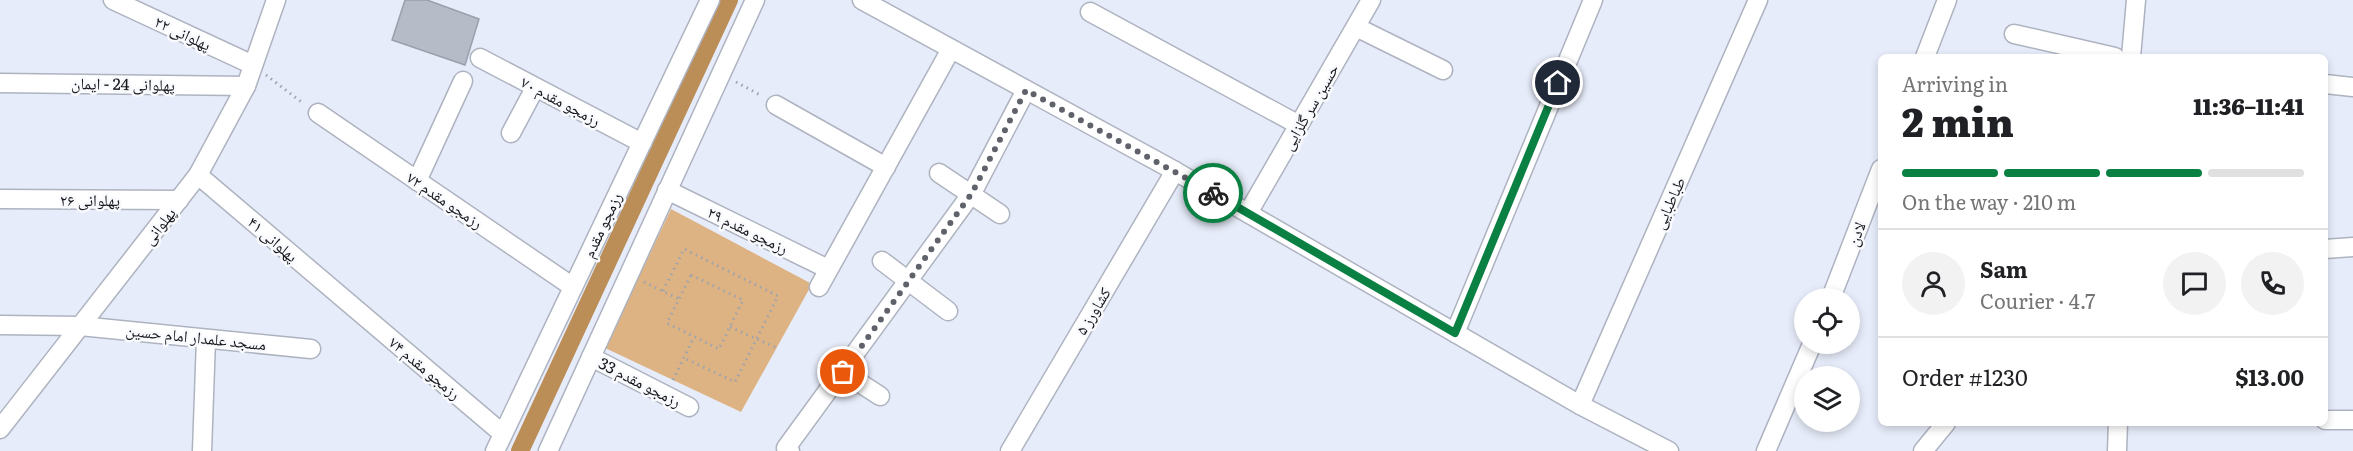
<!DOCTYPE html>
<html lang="en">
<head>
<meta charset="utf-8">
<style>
	:root { --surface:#fff; --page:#f2f2f2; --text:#202124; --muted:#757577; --line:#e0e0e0; --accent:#0b8043 }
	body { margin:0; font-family:Literata,"Noto Naskh Arabic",serif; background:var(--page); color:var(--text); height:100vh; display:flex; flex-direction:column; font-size:22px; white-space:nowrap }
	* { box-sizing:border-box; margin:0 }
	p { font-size:20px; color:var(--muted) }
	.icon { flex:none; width:33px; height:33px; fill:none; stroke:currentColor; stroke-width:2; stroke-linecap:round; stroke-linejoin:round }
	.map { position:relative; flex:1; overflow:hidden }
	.details { position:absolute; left:1878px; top:54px; width:450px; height:372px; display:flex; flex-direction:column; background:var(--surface); border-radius:9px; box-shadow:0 3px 9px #0003 }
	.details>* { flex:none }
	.buttons { position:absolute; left:1794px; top:288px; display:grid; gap:12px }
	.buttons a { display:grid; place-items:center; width:66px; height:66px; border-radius:50%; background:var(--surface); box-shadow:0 3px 9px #0003; font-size:30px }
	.pin { position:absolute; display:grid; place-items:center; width:51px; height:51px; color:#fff; margin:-26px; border:3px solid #fff; border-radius:50%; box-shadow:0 2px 6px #0007 }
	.courier { position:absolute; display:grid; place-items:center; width:60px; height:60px; margin:-30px; border:4px solid #0b8043; border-radius:50%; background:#fff; color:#222; box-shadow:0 2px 8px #0007 }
	.overview em { font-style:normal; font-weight:800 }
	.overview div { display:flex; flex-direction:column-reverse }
	.overview { display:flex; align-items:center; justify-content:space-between; height:102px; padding:0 24px }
	h1 { font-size:39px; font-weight:800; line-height:45px }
	.bar { display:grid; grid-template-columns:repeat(4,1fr); gap:9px 6px; align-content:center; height:72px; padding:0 24px }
	.bar i { height:8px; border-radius:4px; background:var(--line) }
	.bar .on { background:var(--accent) }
	.bar p { grid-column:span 4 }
	.line { display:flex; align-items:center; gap:15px; padding:0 24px; border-top:2px solid var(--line) }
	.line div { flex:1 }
	.round { display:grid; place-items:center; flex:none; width:63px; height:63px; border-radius:32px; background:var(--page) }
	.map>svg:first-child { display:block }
</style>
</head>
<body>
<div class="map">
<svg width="2353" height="451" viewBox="0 0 2353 451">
	<rect width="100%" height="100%" fill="#e7ecfa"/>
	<path fill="#ddb383" d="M671 209 812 284 741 412 605 348Z"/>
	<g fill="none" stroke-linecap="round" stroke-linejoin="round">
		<path stroke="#bb8e58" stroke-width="18" d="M520 451 729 0"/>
	</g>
	<path fill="#b6bbc8" stroke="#9a9fac" stroke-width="1.5" d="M405 0H427L479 19 465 65 392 40Z"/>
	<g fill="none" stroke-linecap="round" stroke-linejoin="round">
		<g stroke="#aeb3c0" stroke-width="21">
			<g id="minor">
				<path d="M113 0 253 65"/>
				<path d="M862 0 1175 171 1580 405 1669 451"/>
				<path d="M1090 12 1299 125"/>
				<path d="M1356 27 1443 70"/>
				<path d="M2014 34 2115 57"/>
				<path d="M1925 57 1947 0"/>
				<path d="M2131 57 2136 0"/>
				<path d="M480 58 642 143"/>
				<path d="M0 83 246 86"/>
				<path d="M2325 84 2353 87"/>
				<path d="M776 105 886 167"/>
				<path d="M318 113 573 287"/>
				<path d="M511 133 535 88"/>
				<path d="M939 173 1000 214"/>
				<path d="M198 175 503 434"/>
				<path d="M417 181 463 81"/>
				<path d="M667 190 828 269"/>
				<path d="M0 199 179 200"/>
				<path d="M1248 213 1371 0"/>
				<path d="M2325 249 2353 247"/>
				<path d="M882 261 948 311"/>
				<path d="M819 287 951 49"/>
				<path d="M1831 298 1881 169"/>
				<path d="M0 325 80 326 311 349"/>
				<path d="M1455 333 1593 0"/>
				<path d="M591 357 689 407"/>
				<path d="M843 372 880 396"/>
				<path d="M1580 405 1758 0"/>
				<path d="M2325 420H2353"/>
				<path d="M0 429 198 175 246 86 276 0"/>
				<path d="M202 451 206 339"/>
				<path d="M495 451 710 0"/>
				<path d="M548 451 755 0"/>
				<path d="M790 451 786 448 972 193 1026 90"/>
				<path d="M1010 451 1175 171"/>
				<path d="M1766 451 1812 344"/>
				<path d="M1923 451 1946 423"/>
				<path d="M2117 451 2118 423"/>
			</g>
		</g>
		<g stroke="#9fa3ad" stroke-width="3" stroke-dasharray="1.5 4.5" stroke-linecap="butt">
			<path d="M266 75 304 104"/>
			<path d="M736 82 762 96"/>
			<path d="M691 275 743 300 719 349 667 323Z"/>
			<path d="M644 282 679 299"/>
			<path d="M663 291 684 249 778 296 735 382 684 358"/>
			<path d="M730 327 777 348"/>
			<path d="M673 380 694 337"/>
		</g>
		<use href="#minor" stroke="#fff" stroke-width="18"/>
	</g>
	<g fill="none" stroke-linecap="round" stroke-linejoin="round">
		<path stroke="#5f626a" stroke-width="6" stroke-dasharray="0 10.8" d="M843 372 972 193 1026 90 1213 193"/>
		<path stroke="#0b8043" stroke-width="8" d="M1213 193 1455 333 1558 83"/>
	</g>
	<g text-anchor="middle" stroke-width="5" stroke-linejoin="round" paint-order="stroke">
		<g font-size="16" fill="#16171c" stroke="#f9fafd">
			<text transform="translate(183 33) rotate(25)" y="6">پهلوانی ۲۲</text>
			<text transform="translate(123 84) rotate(1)" y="6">پهلوانی 24 - ایمان</text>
			<text transform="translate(561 101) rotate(28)" y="6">رزمجو مقدم ۷۰</text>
			<text transform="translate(1310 107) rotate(-60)" y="6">حسین سر گلزایی</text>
			<text x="90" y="206">پهلوانی ۲۶</text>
			<text transform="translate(445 200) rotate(34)" y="6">رزمجو مقدم ۷۲</text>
			<text transform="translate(1669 203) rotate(-66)" y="6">طباطبایی</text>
			<text transform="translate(602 225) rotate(-65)" y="6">رزمجو مقدم</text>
			<text transform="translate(159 226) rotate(-52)" y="6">پهلوانی</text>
			<text transform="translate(748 230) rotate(26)" y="6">رزمجو مقدم ۲۹</text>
			<text transform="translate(1856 234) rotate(-69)" y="6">لادن</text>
			<text transform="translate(273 239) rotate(41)" y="6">پهلوانی ۴۱</text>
			<text transform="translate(1093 311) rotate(-59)" y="6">کشاورز ۵</text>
			<text transform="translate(196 337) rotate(6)" y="6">مسجد علمدار امام حسین</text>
			<text transform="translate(425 368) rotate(40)" y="6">رزمجو مقدم ۷۴</text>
			<text transform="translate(640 382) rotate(27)" y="6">رزمجو مقدم 33</text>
		</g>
	</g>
</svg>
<div class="buttons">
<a><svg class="icon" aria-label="locate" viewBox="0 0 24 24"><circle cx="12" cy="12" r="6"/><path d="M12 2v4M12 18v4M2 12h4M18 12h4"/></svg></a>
<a><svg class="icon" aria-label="layers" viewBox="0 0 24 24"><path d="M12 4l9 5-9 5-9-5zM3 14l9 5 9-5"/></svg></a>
</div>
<div class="pin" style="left:843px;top:372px;background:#ea580c"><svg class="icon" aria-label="bag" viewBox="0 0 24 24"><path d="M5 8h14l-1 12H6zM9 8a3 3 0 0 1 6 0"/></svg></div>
<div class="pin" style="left:1558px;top:83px;background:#1f2937"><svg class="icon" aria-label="home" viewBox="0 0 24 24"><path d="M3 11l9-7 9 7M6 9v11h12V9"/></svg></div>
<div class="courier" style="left:1213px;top:193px"><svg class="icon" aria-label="bike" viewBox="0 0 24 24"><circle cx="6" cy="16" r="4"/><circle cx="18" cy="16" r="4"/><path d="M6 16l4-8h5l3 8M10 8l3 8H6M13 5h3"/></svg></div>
<section class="details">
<div class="overview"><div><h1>2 min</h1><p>Arriving in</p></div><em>11:36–11:41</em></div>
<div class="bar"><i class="on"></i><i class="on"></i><i class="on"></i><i></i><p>On the way · 210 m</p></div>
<div class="line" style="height:108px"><a class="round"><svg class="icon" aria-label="person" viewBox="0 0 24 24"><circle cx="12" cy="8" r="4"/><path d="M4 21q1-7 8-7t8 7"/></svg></a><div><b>Sam</b><p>Courier · 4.7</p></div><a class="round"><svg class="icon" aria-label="chat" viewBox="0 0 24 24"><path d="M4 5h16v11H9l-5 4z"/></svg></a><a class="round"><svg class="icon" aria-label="phone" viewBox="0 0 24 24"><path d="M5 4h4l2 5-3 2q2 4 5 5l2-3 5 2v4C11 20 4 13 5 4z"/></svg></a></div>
<div class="line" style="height:78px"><div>Order #1230</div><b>$13.00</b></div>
</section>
</div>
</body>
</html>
